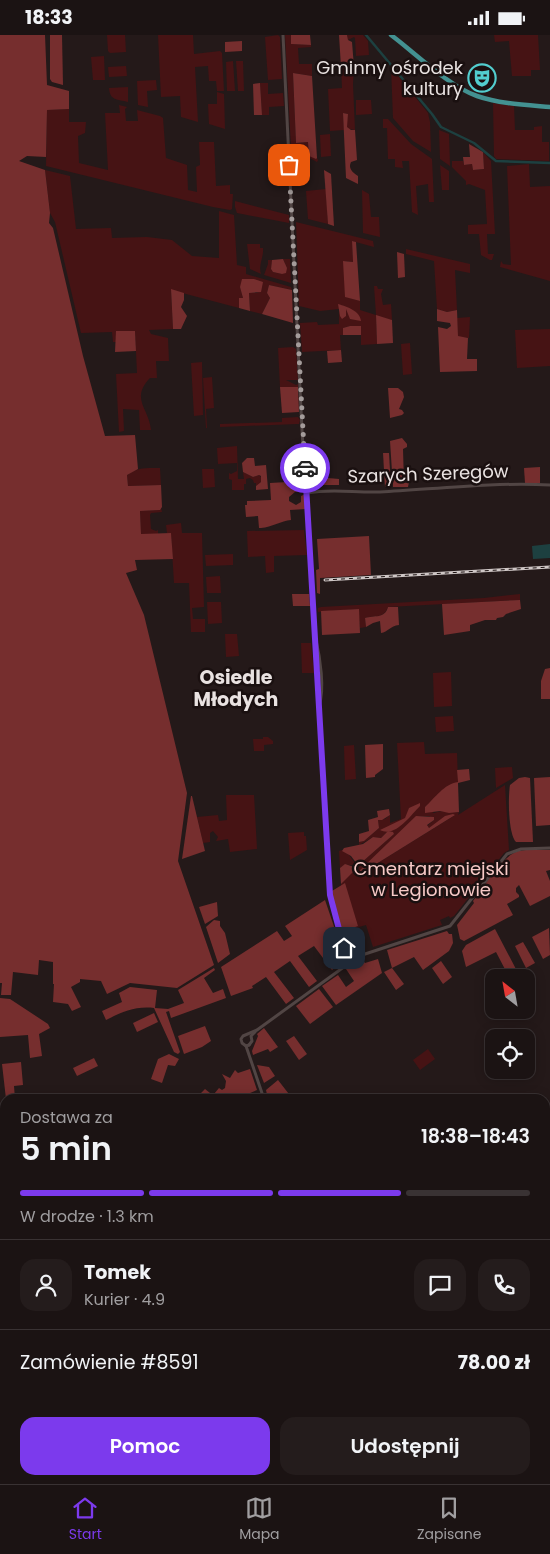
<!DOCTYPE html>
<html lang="pl">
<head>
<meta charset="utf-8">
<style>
	:root { --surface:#1b1313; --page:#241c1c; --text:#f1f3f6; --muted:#a09ea0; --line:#393233; --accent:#7c3aed }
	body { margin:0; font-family:Poppins,sans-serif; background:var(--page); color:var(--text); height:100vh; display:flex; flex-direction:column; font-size:19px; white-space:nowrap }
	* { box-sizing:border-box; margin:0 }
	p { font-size:16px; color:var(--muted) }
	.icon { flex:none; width:28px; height:28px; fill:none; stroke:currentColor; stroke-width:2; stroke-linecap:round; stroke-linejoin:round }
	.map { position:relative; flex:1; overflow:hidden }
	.details { position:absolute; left:0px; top:1059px; width:550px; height:391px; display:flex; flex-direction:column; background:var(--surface); border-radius:15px 15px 0 0; box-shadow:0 2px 12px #0003,0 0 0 1px var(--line) }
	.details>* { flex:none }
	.needle { width:32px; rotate:329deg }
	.fabs { position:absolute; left:485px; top:934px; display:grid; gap:10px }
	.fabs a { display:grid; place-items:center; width:50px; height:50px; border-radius:10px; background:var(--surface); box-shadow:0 2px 12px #0003,0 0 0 1px var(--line); font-size:25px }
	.pin { position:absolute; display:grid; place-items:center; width:42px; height:42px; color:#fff; margin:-21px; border-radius:10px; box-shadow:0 2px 8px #0006 }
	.courier { position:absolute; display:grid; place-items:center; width:50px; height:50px; margin:-25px; border:4px solid #7c3aed; border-radius:50%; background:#fff; color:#222; box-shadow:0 1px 6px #0007 }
	.overview em { font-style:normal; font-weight:600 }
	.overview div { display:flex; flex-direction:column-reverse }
	.overview { display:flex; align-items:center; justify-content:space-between; height:85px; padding:0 20px }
	h1 { font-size:32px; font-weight:600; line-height:38px }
	.bar { display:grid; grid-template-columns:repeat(4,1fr); gap:8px 5px; align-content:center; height:60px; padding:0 20px }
	.bar i { height:6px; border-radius:4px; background:var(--line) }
	.bar .active { background:var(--accent) }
	.bar p { grid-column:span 4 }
	.line { display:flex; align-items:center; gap:12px; padding:0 20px; border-top:1px solid var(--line) }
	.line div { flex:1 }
	.round { display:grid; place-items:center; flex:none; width:52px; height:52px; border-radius:15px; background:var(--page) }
	.primary-button { display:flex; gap:10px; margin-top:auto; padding:10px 20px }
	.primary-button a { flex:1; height:58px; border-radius:15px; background:var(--accent); color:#fff; font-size:20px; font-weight:600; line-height:58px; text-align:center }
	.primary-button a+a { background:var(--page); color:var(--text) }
	.status { display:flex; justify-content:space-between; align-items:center; height:35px; padding:0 25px; background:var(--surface); direction:ltr }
	.status svg { height:14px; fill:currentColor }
	.tab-bar { display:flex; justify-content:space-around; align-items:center; height:70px; border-top:1px solid var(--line); background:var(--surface); font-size:14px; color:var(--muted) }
	.tab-bar a { display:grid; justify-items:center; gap:2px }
	.tab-bar .active { color:var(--accent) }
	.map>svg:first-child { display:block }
</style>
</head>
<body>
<div class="status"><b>18:33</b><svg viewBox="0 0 49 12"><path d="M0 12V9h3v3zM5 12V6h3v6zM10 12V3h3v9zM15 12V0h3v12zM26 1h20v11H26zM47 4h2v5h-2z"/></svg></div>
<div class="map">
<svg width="550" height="1449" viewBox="0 0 550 1449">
	<rect width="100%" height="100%" fill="#241919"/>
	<g fill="#461314" fill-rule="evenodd">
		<path d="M107 0H125L126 17 110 18 108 16Z"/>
		<path d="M158 0H193L194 19 220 16 222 18 224 56H217L216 46H209L208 31 195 32 198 87 181 82 180 61 161 62Z"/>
		<path d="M278 0 280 2 282 44 268 45 265 2Z"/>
		<path d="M285 0H291L292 9 311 10V12L298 13 299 29H312V41L293 38 296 108 308 107 315 124 317 123 318 125 317 127 291 113Z"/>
		<path d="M347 0H363L368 6 369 20 356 21 355 3 354 2 348 5Z"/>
		<path d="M494 0H538L540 35H531V41H512L509 6 495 7Z"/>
		<path d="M104 21 105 45H93L91 22Z"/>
		<path d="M233 26 235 56H227L226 27Z"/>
		<path d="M236 26H243L244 56H238Z"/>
		<path d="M126 31 127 41 109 42 108 32Z"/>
		<path d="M341 32H354L353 49 355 95 349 94 346 92 348 79 343 78 344 95 330 96 328 54 342 53Z"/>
		<path d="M391 32 428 78 430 87 431 117 413 106 393 83Z"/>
		<path d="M156 45 157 55 147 56 148 72 138 70 137 46Z"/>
		<path d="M260 48H268V59L283 58 284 71 269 72V80H262Z"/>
		<path d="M128 52V67C117 64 110 66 109 53Z"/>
		<path d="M217 57 224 59 225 94 209 89 208 69H217Z"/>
		<path d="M356 65H371L372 79 356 80Z"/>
		<path d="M493 68 514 71 515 95H534V92L542 91V107H549V126L496 124 494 121Z"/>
		<path d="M119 70 127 72 125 74 126 86H138L137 75 160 81 163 83 166 123 187 130 188 155 197 157 196 132 200 130 199 107H214L216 151 230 150V159H233L232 174 230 175 213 172 46 131 47 75 69 74V87H86L85 98 78 101 79 128 108 135 105 78H120Z"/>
		<path d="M383 84H388L411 109 432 124 434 167H429L428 149 416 151 418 180 412 177 409 126H402L403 133 395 132V124H388L387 93H383Z"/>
		<path d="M439 95 449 99 450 131 440 124Z"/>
		<path d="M330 99 331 121 321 122 320 100Z"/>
		<path d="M483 117 491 126 495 199H487L488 219H494L492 225H490L481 220 479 199H468V190L487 189 485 155 469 149 466 150V146L452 132V126H463L464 130 472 129 473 135 484 134Z"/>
		<path d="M529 129 530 152 550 151V246L500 232 501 226 503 229 511 230 507 131Z"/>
		<path d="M440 130 449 136V155H442Z"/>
		<path d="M45 135 70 141 76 194 111 193 112 203 147 202 172 205 192 221 219 223V176L234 180 237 230 246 232V239L291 252 292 255 269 250 267 258 270 263 262 279 250 276 249 258H259L240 251 243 263H239V273L171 255 173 294 149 295 151 299 168 303 169 326H156L157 343H150C130 364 149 373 151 395H140L139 375 123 374 124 396 119 397 116 339 137 338 135 296H116V307H113L112 297 81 298 55 187 50 178Z"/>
		<path d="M326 154 328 189 308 184 306 156Z"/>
		<path d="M362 155 369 159 371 182H379L380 202 363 198Z"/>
		<path d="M235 166 289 180V188L237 178 235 172Z"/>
		<path d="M296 187 373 206 374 212 352 206 353 227 344 226 346 262 360 266V275L376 280 374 251H377L378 254H383L381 259 383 270 391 269 392 285 376 281 377 309 361 310V292L350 291 343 293V300H340L341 315 302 317 300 288 317 287 318 290 339 289V274L320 276 299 271Z"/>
		<path d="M247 209H260V213H263C264 222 258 230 261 239L250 234Z"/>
		<path d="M406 214 470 229V238L455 235 457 275 447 277 437 274 434 226 406 219Z"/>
		<path d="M283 224H290L291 248 264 240 268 229V225H272L271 234 273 237 282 239 287 233Z"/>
		<path d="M470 282 469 303 458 302 457 283Z"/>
		<path d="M550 294V331L517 333 515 295Z"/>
		<path d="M410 308 412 339 403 340 401 309Z"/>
		<path d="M293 312 296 314 298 345H286L296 350 298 349V352H280L278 313Z"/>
		<path d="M202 327 203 380 194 381 191 328Z"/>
		<path d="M212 342 214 373 206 374 207 393H206L203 343Z"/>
		<path d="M298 382 300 385 299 389H297L220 392V389L282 387V383Z"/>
		<path d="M237 411 238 444H244L243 437 253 442 259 440 262 443 261 447 256 451V448H254L253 445 250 443 246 444V449H244V455H232V445L229 444V438L231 439 237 436V428L218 429 217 413Z"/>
		<path d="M160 433 161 450 128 451 127 440C137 432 148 433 160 433Z"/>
		<path d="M202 434H214L215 452 203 453Z"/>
		<path d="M161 473 162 477 151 478 150 480 151 494 156 496 158 495V499L141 500 140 476 159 475Z"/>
		<path d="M181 488 182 498H202L204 572 192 573 193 584H205V597H191L189 548H174L171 499 167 498 166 490Z"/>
		<path d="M304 495 307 520 274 521V537L266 538 265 521 248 522 247 496Z"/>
		<path d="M233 519V530L206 531 205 520Z"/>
		<path d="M220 541 221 558H207L206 542Z"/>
		<path d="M520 559V565L388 572C384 584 374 580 365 583L366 592 360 593 358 574 318 577V573L321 572 484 563Z"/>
		<path d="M207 567H221L222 588 208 589Z"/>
		<path d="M225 599H237L239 621 226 622Z"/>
		<path d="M301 608H311L314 638H302Z"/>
		<path d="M451 637 452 671 434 672 433 638Z"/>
		<path d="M453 681 454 696 436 697 435 682Z"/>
		<path d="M263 702H268L273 706V709L264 710V716H254L253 704H263Z"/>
		<path d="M424 707 425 719 457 718 458 747 435 763 425 772 434 778C442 774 450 778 459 777L458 780 505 750 509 815 504 818 454 881 450 883 449 881 440 885 442 890 373 912 366 890 342 897 333 865 332 856 341 851V849L355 831C349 830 345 828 340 833L339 816 342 815 349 820 354 827 361 828 394 799 386 798 381 803 373 802 359 810V807L364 806 379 793 378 785 385 784 390 780V788L401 784 397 708ZM455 780 360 839V835L419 781H429L434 785 427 791 429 793Z"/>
		<path d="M354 710 356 744 345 745 344 711Z"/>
		<path d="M512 732 513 743 496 753 495 733Z"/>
		<path d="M226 760H254L257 814 230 817 228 804 216 806 218 802 213 796 210 798V807L203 808 197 782 218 780 219 786 227 785Z"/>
		<path d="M304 797V801H306L307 815 290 825 288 798Z"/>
		<path d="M428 1014 435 1024 420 1035 413 1025Z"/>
		<path d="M545 1401 550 1406V1449H469V1445H545Z"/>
	</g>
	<g fill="#762e2e">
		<path d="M0 0H45L47 50 69 56V74L47 75 46 122 27 121 19 126 45 135 50 178 49 188 53 193 83 321 105 401 135 400 138 434 127 440 128 451 161 450 162 472 160 475 140 476 141 499 171 498 173 524 135 525 137 535 126 538 144 580 187 758 178 826 214 930 177 953 130 948 107 959 101 946 80 944V947L71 952 81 972 72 976 68 969 53 967 54 949H53V927L39 925 38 940 13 937 11 960H1L2 948H0Z"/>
		<path d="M50 0H62L63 50 52 47 50 44Z"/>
		<path d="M291 0H310L311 10 291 9Z"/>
		<path d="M339 0H347L348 5 352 7 354 32H341Z"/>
		<path d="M242 6V16L225 17V7Z"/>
		<path d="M293 38 312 41 317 123 316 124 309 121 308 107 296 108Z"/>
		<path d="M260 48 262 80H254L253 49Z"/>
		<path d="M343 78 348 79 347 92 351 95H355L357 125 351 127C348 133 352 137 358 141V149L346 143Z"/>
		<path d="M469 109 483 117 484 134 473 135 472 129 464 130 463 122H470Z"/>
		<path d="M324 135 331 139 334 191 328 189Z"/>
		<path d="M352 206 356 207 360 266 345 262 343 226 353 227Z"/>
		<path d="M397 217 404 219 405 242 398 243Z"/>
		<path d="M283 224 287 233 286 238 282 239 273 237 271 234 272 225Z"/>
		<path d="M242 244H254L263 247 261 257 249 258 250 276 239 273V263H243L240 252Z"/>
		<path d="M269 250 292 255 293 288 262 279 270 263 267 258Z"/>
		<path d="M171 254 184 258V265L181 272 187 281 181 294H173Z"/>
		<path d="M338 269C348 272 360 276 361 286L350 284 346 274V281L342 284 340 281Z"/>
		<path d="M437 274 447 277 457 275 458 301 468 303 467 324H477V336L440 337 438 292 447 294 451 291 450 288 437 286Z"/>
		<path d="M376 280 392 285 393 308 377 309Z"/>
		<path d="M350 291H361V300H343V293Z"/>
		<path d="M116 296H135L136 316 115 317Z"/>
		<path d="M341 315 342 327 328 328 327 316Z"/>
		<path d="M280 352H298L299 377 282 378Z"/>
		<path d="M388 353H398L403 357 404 362 399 374 402 375 404 378 402 380 390 383Z"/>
		<path d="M402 403 407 409V412L403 414 404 448 409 447 408 452H393L390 406Z"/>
		<path d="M383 418H389L391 452H385Z"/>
		<path d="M247 423H254L255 431 266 430 268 454 256 455V451L261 447V441L259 440 253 442 243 437 242 428Z"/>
		<path d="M303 426V436L285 437V428Z"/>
		<path d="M326 429 328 443 339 444V450H318L315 443H308V433H315L316 430Z"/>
		<path d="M540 432V448H525L524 433Z"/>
		<path d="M304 446V453L302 454V456L295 457 289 462V466L296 470 301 467V461L305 459 306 474 290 475 291 485C281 486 272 492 261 493H259L258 481 246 482 245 470H247V466L271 465 270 448Z"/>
		<path d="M369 501 371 540 320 543V559L317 558 316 535 319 534 317 504Z"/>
		<path d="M292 559H309L310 571H293Z"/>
		<path d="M520 565 521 574 506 579 503 582 497 583 496 585H485L470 590V596L444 600 442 569Z"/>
		<path d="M388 572H398L399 590C390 591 388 597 381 598L380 586 373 588 366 592 365 583C374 580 385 584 388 572Z"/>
		<path d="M359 574 360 598 322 600 321 576Z"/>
		<path d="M550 633V664H541V646L545 634Z"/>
		<path d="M383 709V734L375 740V742L366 743 365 710Z"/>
		<path d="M469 734 470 745 458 748 459 777 449 778 440 776 425 778V772C435 763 444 749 458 747L457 735Z"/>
		<path d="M525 742 530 743 533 807H516C508 799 508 761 510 750L519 743Z"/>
		<path d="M550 742V790L536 791 534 743Z"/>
		<path d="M191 761H192L205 816 182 824Z"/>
		<path d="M420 768V771C410 781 395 803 380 795L405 783 409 773Z"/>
		<path d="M389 774 390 780 382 785H378L379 793 364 806 359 807V799L369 796 368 785 378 782 377 776Z"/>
		<path d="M453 779 455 780 360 839V835L416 781 434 782V785L427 790 429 793 445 781Z"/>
		<path d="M388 796 393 797 394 799 361 828 357 829 351 821 342 816 344 813 363 809 373 802 381 803Z"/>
		<path d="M550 815V835L546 836 550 846V861L530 871 519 850 516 853V857L519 860V862L507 869 513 880 464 906 460 904 457 890 474 868 473 866C484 852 501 822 518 816 528 814 540 815 550 815Z"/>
		<path d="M345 829 357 833 341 849 340 833Z"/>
		<path d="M345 848 358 891 342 897 333 865 332 856Z"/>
		<path d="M325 865 342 915 337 923 338 929 332 935 314 911 298 921 317 946 309 952 290 926 274 937 294 963 286 969 266 942 252 951 253 953 231 961 221 932 277 896 284 906 292 901 285 891Z"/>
		<path d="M217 867 218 881 205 889 199 872Z"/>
		<path d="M214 885 220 886V891L225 898 230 919 218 928 206 892Z"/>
		<path d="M549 893 550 920 543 924 532 902Z"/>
		<path d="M495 894 518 938 509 942 496 917 466 932 462 916 466 910Z"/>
		<path d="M447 896 449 899H452L453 908 449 916 423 935 414 922 392 933 404 949 396 955 384 937 392 933 387 915Z"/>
		<path d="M523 907 535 928 526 933 515 911Z"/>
		<path d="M361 923 365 928 378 924 382 938 336 970 322 951 338 940 346 952 354 946 346 934Z"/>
		<path d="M441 926 452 942 443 949 432 933Z"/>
		<path d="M214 933 215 935 204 943 213 958 223 954 226 963 171 983 169 976 166 977 180 1017 178 1019 174 1017 154 973C135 971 122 977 106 985L102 976 122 967 119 958 130 952 157 955 155 973 168 974 184 968 178 955Z"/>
		<path d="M319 954 333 972 310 989 296 971Z"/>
		<path d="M0 963 10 964 48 989 50 993 39 999 42 1021 30 1023 28 1000 0 1002Z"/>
		<path d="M154 978 158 987 137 997 133 988Z"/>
		<path d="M205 991 211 1006 202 1012 184 1019 178 1001Z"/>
		<path d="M264 993 278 1012 270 1017 268 1014 253 1020 252 1016 258 1001 257 999Z"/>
		<path d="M294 1001 307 1019 299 1025 286 1006Z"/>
		<path d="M169 1019 179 1024 175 1031 168 1030 162 1048 151 1044 158 1024Z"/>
		<path d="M94 1023 98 1031 77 1041 73 1033Z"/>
		<path d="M21 1027 23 1050 14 1051 15 1064H6L2 1029Z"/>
		<path d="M257 1030 269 1032 275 1041 264 1048Z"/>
		<path d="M250 1034 257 1055 236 1064H233L227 1058 222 1064H216L211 1061 206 1064H199L198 1061 205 1054 210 1058 214 1059 219 1053 222 1055 225 1053 226 1046 222 1039 230 1043 235 1035 238 1038Z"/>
		<path d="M278 1045 292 1063 299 1058 304 1064H268L266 1055Z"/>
	</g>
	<path fill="#1d4040" d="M550 509V523L533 524 532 511Z"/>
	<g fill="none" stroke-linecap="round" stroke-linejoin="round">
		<path stroke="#1d4040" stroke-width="2.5" d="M366 0 432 79 441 92 474 108 496 126 550 128"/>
		<g stroke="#514544" stroke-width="3">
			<path d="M283 0 302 395 330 860 345 912 351 923 350 927"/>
			<path d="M307 458C332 453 355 458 380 457 436 454 494 447 550 450"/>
			<path d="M316 605C320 622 325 654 319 671"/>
			<path d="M342 928 340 923 344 919 345 912"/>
			<path d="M249 1010 246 1011 242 1008 241 1004 243 1001 257 995 359 921 450 891 507 819 521 814 550 813"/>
			<path d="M249 1010 252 1006 251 1001 255 997"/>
			<path d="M246 1011 264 1064"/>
			<path d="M545 1282 550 1283"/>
			<path d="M545 1292 550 1291"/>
			<path d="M0 1340 5 1337"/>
			<path d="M390 1445 392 1449"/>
			<path d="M464 1449 465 1445"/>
		</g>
		<path stroke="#439191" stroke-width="4.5" d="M391 0C415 18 450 52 477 61 500 69 526 70 550 72"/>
		<g stroke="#cfc7c6" stroke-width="3">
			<g id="rail">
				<path d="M325 545 550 532"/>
				<path d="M545 1105 550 1104"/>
				<path d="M0 1250 5 1248"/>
			</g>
		</g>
		<use href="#rail" stroke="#1a1010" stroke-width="1" stroke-dasharray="4" stroke-linecap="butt"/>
	</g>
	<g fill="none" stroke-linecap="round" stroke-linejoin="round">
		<path stroke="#a49c9b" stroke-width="5" stroke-dasharray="0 9" d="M289 130 305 433"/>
		<path stroke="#7c3aed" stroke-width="6" d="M305 433 330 860 344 913"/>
	</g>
	<defs>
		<g id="theatre-ring" transform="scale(1.4375)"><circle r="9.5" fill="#1a1010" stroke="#52cdce" stroke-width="1.5"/><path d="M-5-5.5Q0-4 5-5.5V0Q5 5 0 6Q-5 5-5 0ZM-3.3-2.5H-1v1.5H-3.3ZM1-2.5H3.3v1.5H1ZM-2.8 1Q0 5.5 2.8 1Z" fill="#52cdce"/></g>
	</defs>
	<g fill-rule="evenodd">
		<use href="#theatre-ring" x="482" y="43"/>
	</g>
	<g text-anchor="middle" stroke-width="5" stroke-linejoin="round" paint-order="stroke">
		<g font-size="18" fill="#e9e2e1" stroke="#1a1010" text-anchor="end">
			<text x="463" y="39">Gminny ośrodek<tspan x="463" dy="21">kultury</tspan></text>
		</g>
		<g font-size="18" fill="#e9e2e1" stroke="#1a1010">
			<text transform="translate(428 439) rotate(-2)" y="6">Szarych Szeregów</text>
		</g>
		<g font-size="18" fill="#f7c9c6" stroke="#1a1010">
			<text x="431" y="840">Cmentarz miejski<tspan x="431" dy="21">w Legionowie</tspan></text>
		</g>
		<g font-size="19" font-weight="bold" fill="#e9e2e1" stroke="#1a1010">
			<text x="236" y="649">Osiedle<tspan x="236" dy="22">Młodych</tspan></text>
		</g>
	</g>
</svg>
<div class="fabs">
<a><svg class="needle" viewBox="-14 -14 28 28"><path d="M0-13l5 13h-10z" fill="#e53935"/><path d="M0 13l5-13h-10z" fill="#a09ea0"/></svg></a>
<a><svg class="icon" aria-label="locate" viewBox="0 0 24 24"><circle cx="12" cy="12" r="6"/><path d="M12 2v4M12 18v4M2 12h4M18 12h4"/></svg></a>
</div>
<div class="pin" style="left:289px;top:130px;background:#ea580c"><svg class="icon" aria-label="bag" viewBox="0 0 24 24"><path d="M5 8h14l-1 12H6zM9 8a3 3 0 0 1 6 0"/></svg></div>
<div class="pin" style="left:344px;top:913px;background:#1f2937"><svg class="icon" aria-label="home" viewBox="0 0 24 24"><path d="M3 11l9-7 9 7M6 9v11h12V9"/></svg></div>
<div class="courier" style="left:305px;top:433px"><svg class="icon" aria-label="car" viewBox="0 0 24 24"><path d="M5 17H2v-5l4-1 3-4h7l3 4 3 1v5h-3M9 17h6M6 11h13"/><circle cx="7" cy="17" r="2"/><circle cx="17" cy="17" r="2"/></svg></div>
<section class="details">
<div class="overview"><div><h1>5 min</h1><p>Dostawa za</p></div><em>18:38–18:43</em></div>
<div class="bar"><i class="active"></i><i class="active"></i><i class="active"></i><i></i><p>W drodze · 1.3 km</p></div>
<div class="line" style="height:90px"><a class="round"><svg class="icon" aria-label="person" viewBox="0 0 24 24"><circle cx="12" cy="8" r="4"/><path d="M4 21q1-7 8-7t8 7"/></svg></a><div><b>Tomek</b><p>Kurier · 4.9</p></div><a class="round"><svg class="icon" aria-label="chat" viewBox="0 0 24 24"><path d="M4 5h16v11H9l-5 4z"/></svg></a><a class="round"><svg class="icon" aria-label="phone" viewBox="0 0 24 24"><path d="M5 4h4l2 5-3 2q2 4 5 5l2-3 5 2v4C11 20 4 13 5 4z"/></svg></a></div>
<div class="line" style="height:65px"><div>Zamówienie #8591</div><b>78.00 zł</b></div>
<div class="primary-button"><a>Pomoc</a><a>Udostępnij</a></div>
</section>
</div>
<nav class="tab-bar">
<a class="active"><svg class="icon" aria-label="home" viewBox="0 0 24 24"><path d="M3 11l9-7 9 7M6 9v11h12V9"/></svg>Start</a>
<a><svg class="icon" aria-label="map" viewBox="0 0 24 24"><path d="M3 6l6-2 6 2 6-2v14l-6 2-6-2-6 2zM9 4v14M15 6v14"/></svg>Mapa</a>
<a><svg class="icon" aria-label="saved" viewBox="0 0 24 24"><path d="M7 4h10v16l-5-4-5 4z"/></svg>Zapisane</a>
</nav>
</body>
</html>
